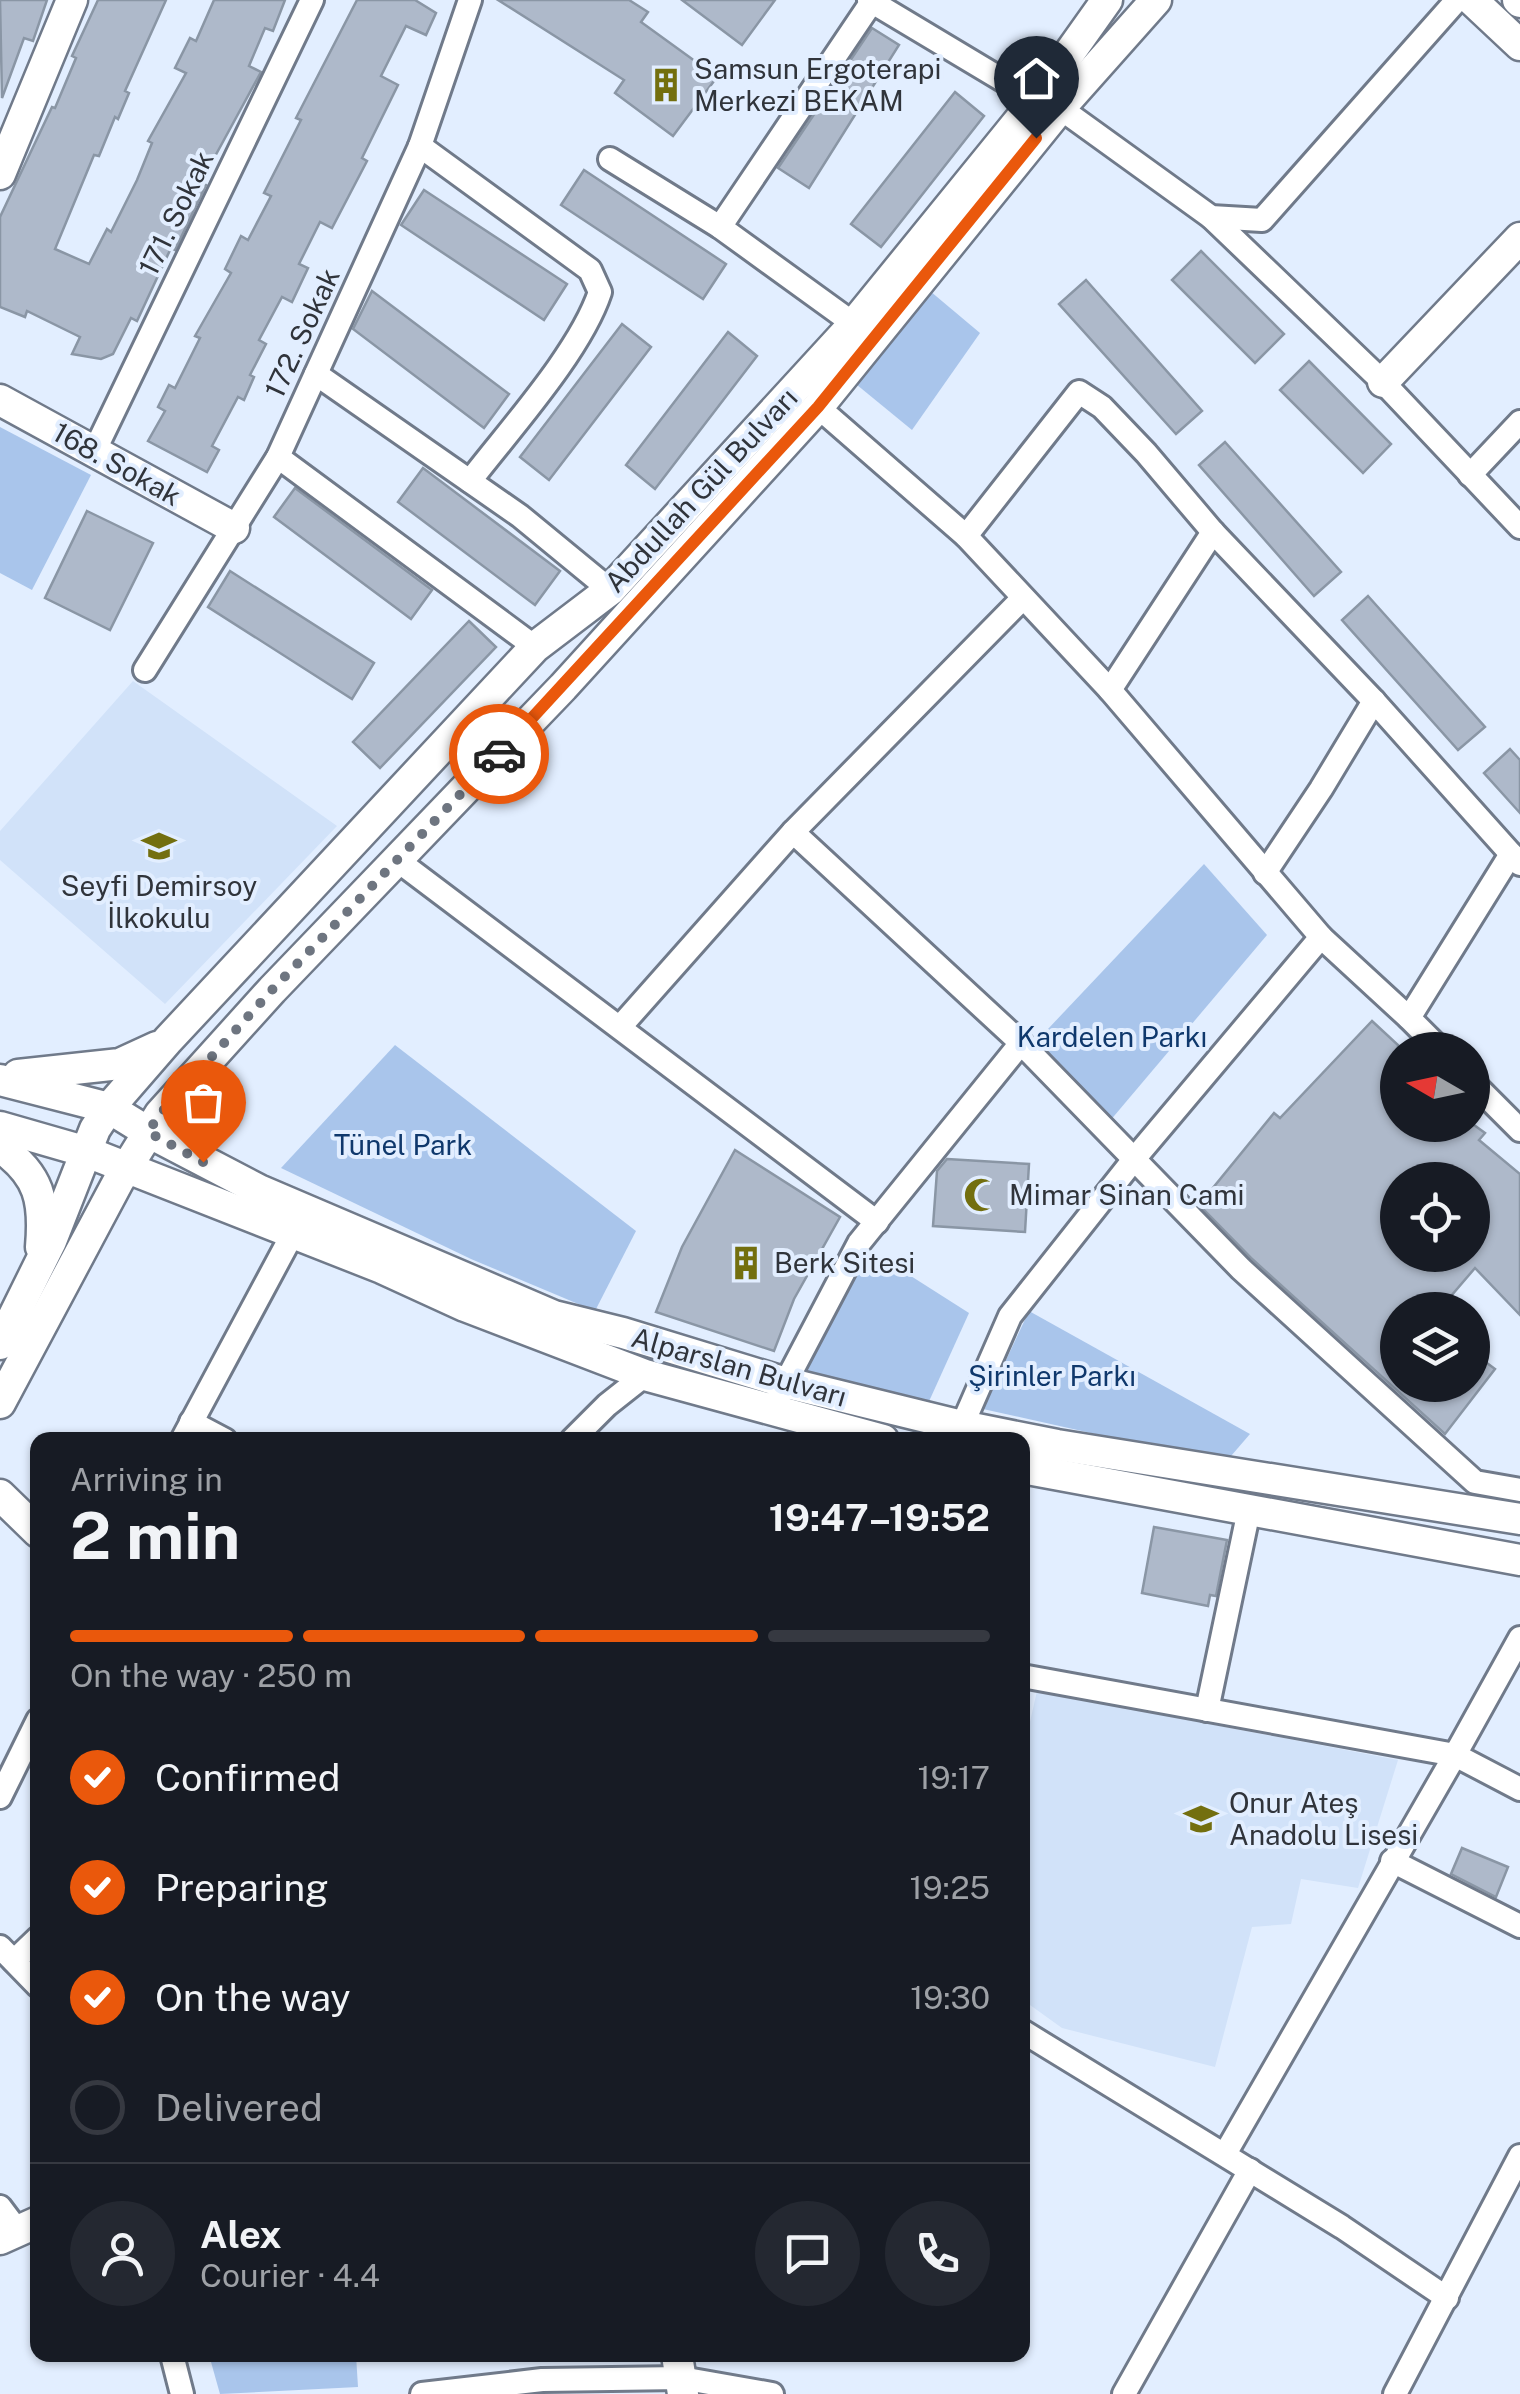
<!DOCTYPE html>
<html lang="en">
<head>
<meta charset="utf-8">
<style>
	:root { --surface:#171b24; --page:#242831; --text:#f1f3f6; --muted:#9ea1a6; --line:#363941; --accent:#ea580c }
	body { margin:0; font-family:"Public Sans",sans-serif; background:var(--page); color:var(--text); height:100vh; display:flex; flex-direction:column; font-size:38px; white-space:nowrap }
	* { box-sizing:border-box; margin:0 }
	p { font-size:32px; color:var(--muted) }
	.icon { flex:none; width:55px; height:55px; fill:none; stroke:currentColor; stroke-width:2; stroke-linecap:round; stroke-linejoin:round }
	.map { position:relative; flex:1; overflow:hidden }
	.side { position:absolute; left:30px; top:1432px; width:1000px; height:930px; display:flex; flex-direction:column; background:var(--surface); border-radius:20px; box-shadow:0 2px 8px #0004 }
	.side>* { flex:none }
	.needle { width:65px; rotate:279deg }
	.tools { position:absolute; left:1380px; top:1032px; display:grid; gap:20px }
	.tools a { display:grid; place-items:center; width:110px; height:110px; border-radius:50%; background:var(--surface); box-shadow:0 2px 8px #0004; font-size:50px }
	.pin { position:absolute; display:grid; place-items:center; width:85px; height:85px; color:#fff; margin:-102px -42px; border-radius:50% 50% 50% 0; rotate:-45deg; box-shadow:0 0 10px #0007 }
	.pin .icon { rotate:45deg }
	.courier { position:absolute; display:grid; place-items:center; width:100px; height:100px; margin:-50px; border:8px solid #ea580c; border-radius:50%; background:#fff; color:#222; box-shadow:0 2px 12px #0007 }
	.overview em { font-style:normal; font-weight:700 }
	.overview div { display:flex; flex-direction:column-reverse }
	.overview { display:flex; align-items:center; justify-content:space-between; height:170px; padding:0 40px }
	h1 { font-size:65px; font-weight:700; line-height:75px }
	.bar { display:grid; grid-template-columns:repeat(4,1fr); gap:15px 10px; align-content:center; height:120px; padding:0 40px }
	.bar i { height:12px; border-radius:8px; background:var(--line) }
	.bar .current { background:var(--accent) }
	.bar p { grid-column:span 4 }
	.line { display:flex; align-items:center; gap:25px; padding:0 40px; border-top:2px solid var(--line) }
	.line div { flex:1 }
	.round { display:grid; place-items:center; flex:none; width:105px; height:105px; border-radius:52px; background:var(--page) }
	ol { padding:0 40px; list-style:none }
	li { display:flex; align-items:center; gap:30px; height:110px }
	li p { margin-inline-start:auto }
	li .icon { padding:10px; border-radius:50%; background:var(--accent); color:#fff; stroke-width:4 }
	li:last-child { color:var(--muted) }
	li i { width:55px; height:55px; border:5px solid var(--line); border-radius:50% }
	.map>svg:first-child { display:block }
</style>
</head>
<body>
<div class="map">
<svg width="1520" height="2394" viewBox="0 0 1520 2394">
	<rect width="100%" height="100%" fill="#e2eeff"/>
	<g fill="#d1e2f9">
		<path d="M133 681 337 826 165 1004 0 860V831Z"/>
		<path d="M1037 1691 1398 1760 1358 1888 1301 1879 1291 1924 1252 1927 1215 2067 1062 2028 1023 2000 1022 1757Z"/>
	</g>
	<g fill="#a9c5eb">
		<path d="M924 286 980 333 912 430 851 380Z"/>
		<path d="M0 427 91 475 32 590 0 573Z"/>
		<path d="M1204 864 1267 935 1109 1122 1030 1048Z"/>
		<path d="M395 1045 636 1231 595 1311 471 1259 281 1168Z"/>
		<path d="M859 1243 969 1313 926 1408 794 1367Z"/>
		<path d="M1029 1311 1250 1434 1225 1463 983 1409Z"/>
		<path d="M209 2355H356L358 2387 220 2394Z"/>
	</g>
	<g fill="#aeb9ca" stroke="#8a96a5" stroke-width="2.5" fill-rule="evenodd">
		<path d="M0 0H47L33 41 24 38 2 98Z"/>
		<path d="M98 0H166L125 91 129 93 118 119 115 117 99 156 94 155 55 249 89 264 107 229 111 232 137 180 152 143 148 141 186 73 175 68 190 38 196 41 214 0H285L273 31 265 28 249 66 261 72 201 182 206 185 175 250 171 248 137 321 131 318 113 354 101 359 72 354 80 337 27 311 25 317 0 307V217L52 107 55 108 76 58 72 56Z"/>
		<path d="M357 0H415L436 13 426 35 406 26 381 76 398 85 362 158 367 161 332 228 320 222 299 264 308 268 292 302 282 297 259 340 266 344 250 375 254 377 244 400 238 397 212 446 219 450 207 472 148 441 165 411 158 407 169 385 175 388 200 338 195 336 231 273 225 269 241 236 248 240 271 196 264 193 301 120 296 118Z"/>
		<path d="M498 0H629L648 12 641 22 717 77 673 136 615 93 624 80Z"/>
		<path d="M682 0H775L742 45Z"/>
		<path d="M872 28 899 45 809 188 778 168Z"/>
		<path d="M955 92 984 116 881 247 851 224Z"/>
		<path d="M584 170 726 264 703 299 561 205Z"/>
		<path d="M424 190 567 284 544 320 401 225Z"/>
		<path d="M1201 251 1284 334 1255 363 1172 280Z"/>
		<path d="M1086 280 1202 411 1176 434 1059 304Z"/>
		<path d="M372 291 509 394 484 428 353 329Z"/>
		<path d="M622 324 651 347 549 480 520 457Z"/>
		<path d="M728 332 757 356 655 489 626 465Z"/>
		<path d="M1309 361 1391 444 1363 473 1280 390Z"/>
		<path d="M1225 442 1341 572 1314 596 1199 465Z"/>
		<path d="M423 468 560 571 535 605 398 502Z"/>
		<path d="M295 488 432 590 411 619 274 517Z"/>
		<path d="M87 511 153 543 110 630 45 598Z"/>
		<path d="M230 571 374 663 352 699 208 607Z"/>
		<path d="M1368 596 1485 727 1458 750 1342 620Z"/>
		<path d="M469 621 496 647 380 768 353 742Z"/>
		<path d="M1510 749 1520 760V813L1484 773Z"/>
		<path d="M1372 1021 1398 1045V1125H1474L1485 1133 1479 1140 1520 1174V1315L1475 1268 1439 1310H1398V1385H1472V1352L1495 1369 1445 1434 1251 1258 1199 1205 1274 1113 1280 1118ZM1398 1180H1472V1255H1398Z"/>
		<path d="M735 1150 840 1217 794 1299 774 1351 656 1312 682 1247Z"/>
		<path d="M947 1159 1029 1164 1025 1232 933 1226 937 1171Z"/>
		<path d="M1154 1527 1227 1540 1216 1596 1210 1595 1208 1606 1142 1593Z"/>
		<path d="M1462 1848 1508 1867 1496 1897 1451 1874Z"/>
	</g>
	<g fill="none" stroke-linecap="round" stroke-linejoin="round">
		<g stroke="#707a8a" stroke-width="28">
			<g id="street">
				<path d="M869 0 1036 100"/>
				<path d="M1060 108 1211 217 1262 220 1457 0"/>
				<path d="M420 146 590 270 600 292C580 352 510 429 470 481"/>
				<path d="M610 159 720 227 854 324"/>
				<path d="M1211 217 1383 382 1520 527"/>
				<path d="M720 227 873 0"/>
				<path d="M316 374 520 516 610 590"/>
				<path d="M818 407 966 536 1110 690 1321 937 1409 1018 1511 854"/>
				<path d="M94 452 312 0"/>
				<path d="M278 457 535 647"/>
				<path d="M1470 475 1520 422"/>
				<path d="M966 536 1079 392 1102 407 1146 453 1213 532 1374 701 1520 864"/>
				<path d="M145 670 278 457 420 146 470 0"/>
				<path d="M1110 690 1213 532"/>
				<path d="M793 832 1021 1043"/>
				<path d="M397 860 877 1222"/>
				<path d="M1265 873 1321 789 1374 701"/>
				<path d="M1409 1018 1441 1050"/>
				<path d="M620 1027 793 832 1022 599"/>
				<path d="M1472 1082 1520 1130"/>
				<path d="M779 1395 859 1243 1021 1043 1241 1269 1475 1482 1520 1490"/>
				<path d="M191 1422 225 1440"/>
				<path d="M957 1437 1010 1316 1135 1158 1321 937"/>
				<path d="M182 1440 292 1235"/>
				<path d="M572 1440 607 1405 645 1375"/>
				<path d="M1022 1676 1455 1755 1520 1638"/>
				<path d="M1207 1710 1249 1510"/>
				<path d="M0 1797 38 1720"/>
				<path d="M1392 1861 1520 1926"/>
				<path d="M0 1947 38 1986"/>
				<path d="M14 1961 38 1938"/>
				<path d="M1022 2031 1342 2227 1447 2298"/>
				<path d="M1225 2154 1455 1755 1520 1789"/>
				<path d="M0 2207 18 2231"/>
				<path d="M172 2355 182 2394"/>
				<path d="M422 2394 542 2380 681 2378 772 2394"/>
				<path d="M1124 2394 1250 2170"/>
				<path d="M1395 2394 1520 2156"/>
			</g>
		</g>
		<g stroke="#707a8a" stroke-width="35">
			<g id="secondary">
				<path d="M1472 0 1520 45"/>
				<path d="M1518 0 1520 2"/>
				<path d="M0 174 72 0"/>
				<path d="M1383 382 1520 238"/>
				<path d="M0 400 234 528"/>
				<path d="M18 1075 120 1064 157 1047"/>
				<path d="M0 1080 109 1108 148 1132 259 1190 554 1316 623 1333 783 1382 962 1426 1057 1445 1520 1519"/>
				<path d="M0 1127 87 1152 382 1268 465 1306 645 1375 883 1440"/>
				<path d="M0 1147C40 1175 45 1201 41 1247"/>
				<path d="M0 1344 51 1241 95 1129 109 1108 168 1040 535 647 610 590 854 324 1036 100 1107 0"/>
				<path d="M0 1403 119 1180 160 1114 272 990 563 687 818 407 1060 108 1156 0"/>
				<path d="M1022 1468 1520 1560"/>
				<path d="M0 1495 38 1532"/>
				<path d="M0 2239 38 2222"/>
				<path d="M677 2355 683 2394"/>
			</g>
		</g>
		<use href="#street" stroke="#fff" stroke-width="22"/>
		<use href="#secondary" stroke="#fff" stroke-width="30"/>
	</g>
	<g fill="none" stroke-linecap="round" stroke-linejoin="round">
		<path stroke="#6e7580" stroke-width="10" stroke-dasharray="0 18" d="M203 1162 148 1132 160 1114 272 990 499 754"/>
		<path stroke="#ea580c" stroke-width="12" d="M499 754 818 407 1036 138"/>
	</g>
	<defs>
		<g id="building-bare" transform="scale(2.7)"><path d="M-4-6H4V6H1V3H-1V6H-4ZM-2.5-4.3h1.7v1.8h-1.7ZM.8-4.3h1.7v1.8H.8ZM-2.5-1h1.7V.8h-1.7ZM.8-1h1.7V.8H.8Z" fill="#736f0f" stroke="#e2eeff" stroke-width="2.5" paint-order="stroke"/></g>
		<g id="school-bare" transform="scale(2.7)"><path d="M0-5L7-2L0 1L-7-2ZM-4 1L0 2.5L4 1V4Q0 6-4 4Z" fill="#736f0f" stroke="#e2eeff" stroke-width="2.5" paint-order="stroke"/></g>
		<g id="mosque-bare" transform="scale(2.7)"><path d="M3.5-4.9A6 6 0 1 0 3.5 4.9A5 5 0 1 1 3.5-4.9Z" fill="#736f0f" stroke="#e2eeff" stroke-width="2.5" paint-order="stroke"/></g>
	</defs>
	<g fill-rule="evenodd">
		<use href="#building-bare" x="666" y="85"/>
		<use href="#school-bare" x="159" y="846"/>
		<use href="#mosque-bare" x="981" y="1195"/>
		<use href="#building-bare" x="746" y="1263"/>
		<use href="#school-bare" x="1201" y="1819"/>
	</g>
	<g text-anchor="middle" stroke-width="8" stroke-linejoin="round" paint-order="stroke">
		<g font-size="28" fill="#30343b" stroke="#e2eeff" text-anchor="start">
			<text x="694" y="79">Samsun Ergoterapi<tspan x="694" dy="32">Merkezi BEKAM</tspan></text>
			<text x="159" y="896" text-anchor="middle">Seyfi Demirsoy<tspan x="159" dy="32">İlkokulu</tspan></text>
			<text x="1009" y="1205">Mimar Sinan Cami</text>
			<text x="774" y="1273">Berk Sitesi</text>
			<text x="1229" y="1813">Onur Ateş<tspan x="1229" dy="32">Anadolu Lisesi</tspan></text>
		</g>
		<g font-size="28" fill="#30343b" stroke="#e2eeff">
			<text transform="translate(176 213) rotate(-64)" y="10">171. Sokak</text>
			<text transform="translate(302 333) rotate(-65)" y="10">172. Sokak</text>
			<text transform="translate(117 464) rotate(29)" y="10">168. Sokak</text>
			<text transform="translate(701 490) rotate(-47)" y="10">Abdullah Gül Bulvarı</text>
			<text transform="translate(739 1367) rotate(16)" y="10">Alparslan Bulvarı</text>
		</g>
		<g font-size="28" fill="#0f386c" stroke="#e2eeff">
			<text x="1112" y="1047">Kardelen Parkı</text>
			<text x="403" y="1155">Tünel Park</text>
			<text x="1052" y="1386">Şirinler Parkı</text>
		</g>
	</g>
</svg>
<div class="tools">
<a><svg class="needle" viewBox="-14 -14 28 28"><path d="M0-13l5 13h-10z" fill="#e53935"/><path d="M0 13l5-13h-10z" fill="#9ea1a6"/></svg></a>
<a><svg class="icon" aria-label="locate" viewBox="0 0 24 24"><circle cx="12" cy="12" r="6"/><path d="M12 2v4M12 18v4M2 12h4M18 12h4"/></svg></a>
<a><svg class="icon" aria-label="layers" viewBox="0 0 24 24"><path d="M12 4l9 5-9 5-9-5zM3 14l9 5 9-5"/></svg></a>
</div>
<div class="pin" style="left:203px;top:1162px;background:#ea580c"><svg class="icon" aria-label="bag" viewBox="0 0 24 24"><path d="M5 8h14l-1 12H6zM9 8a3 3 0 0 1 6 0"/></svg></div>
<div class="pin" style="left:1036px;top:138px;background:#1f2937"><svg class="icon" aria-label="home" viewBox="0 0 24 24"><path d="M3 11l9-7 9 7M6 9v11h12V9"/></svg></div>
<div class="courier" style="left:499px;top:754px"><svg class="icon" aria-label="car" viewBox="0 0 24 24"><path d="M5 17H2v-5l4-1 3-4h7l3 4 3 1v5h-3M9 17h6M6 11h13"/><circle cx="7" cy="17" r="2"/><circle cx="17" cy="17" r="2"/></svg></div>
<section class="side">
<div class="overview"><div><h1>2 min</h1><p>Arriving in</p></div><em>19:47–19:52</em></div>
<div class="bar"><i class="current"></i><i class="current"></i><i class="current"></i><i></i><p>On the way · 250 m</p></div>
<ol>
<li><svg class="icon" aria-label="check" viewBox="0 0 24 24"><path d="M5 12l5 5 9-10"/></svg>Confirmed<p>19:17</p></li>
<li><svg class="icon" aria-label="check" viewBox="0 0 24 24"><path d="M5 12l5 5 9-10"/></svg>Preparing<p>19:25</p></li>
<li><svg class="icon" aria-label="check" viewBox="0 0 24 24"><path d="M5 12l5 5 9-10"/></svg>On the way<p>19:30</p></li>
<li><i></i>Delivered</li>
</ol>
<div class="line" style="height:180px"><a class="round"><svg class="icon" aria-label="person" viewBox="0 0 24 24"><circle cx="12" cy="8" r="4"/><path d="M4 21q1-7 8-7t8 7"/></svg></a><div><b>Alex</b><p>Courier · 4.4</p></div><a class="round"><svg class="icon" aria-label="chat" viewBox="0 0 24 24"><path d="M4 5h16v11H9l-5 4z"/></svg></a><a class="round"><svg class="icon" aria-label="phone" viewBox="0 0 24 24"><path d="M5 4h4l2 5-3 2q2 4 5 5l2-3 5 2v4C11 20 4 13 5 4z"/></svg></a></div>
</section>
</div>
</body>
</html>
